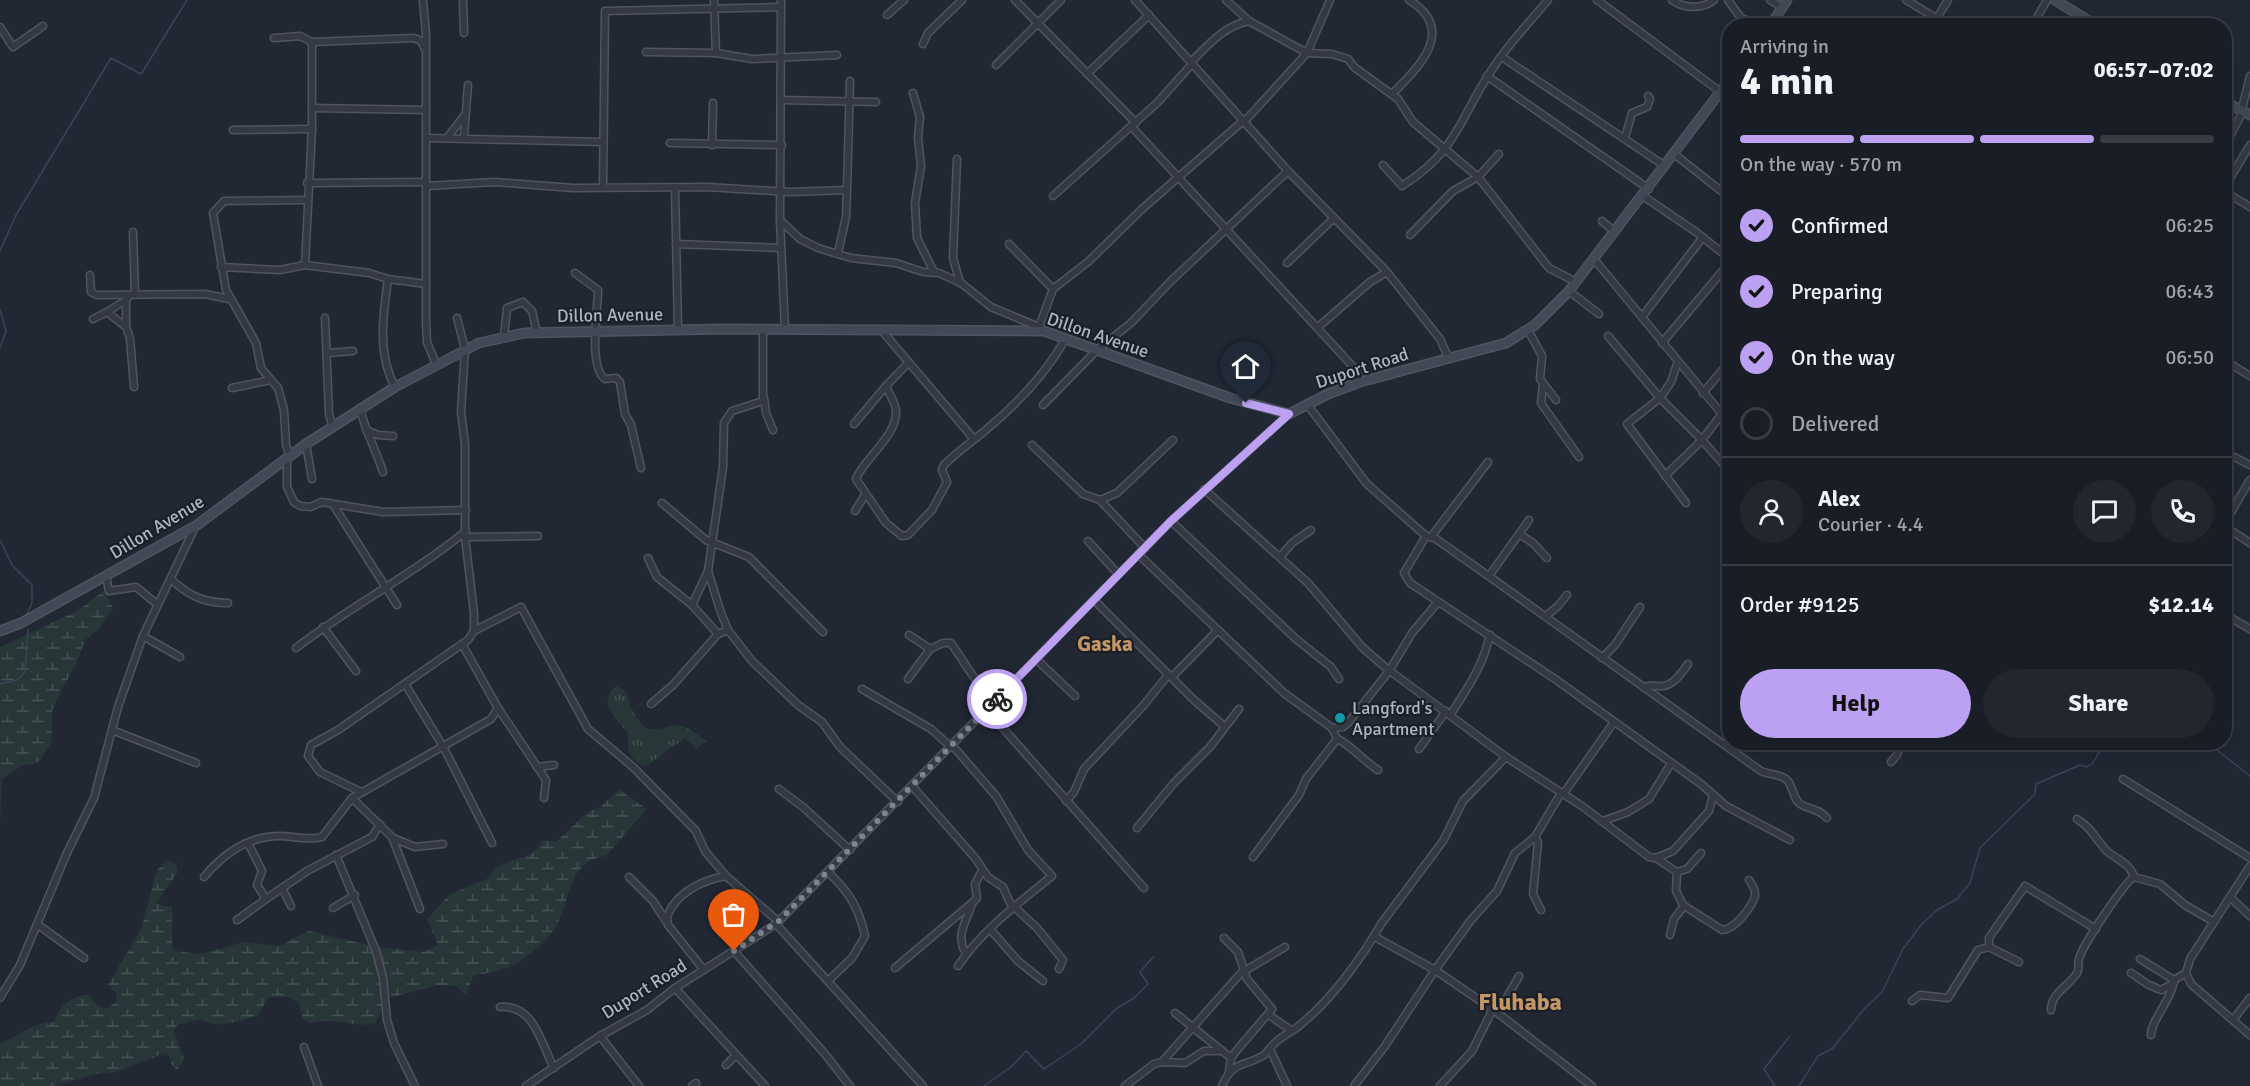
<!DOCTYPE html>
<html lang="en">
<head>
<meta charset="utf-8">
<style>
	:root { --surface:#191d26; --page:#22262e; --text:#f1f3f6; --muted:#9fa2a7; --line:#373b43; --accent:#bca0f2 }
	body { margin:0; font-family:Signika,sans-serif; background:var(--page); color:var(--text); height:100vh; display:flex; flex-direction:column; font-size:22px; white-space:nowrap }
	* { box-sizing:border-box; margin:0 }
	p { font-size:20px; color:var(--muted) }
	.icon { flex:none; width:33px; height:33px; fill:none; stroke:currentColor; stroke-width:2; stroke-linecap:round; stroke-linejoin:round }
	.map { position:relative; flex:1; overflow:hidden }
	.details { position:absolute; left:1722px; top:18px; width:510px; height:732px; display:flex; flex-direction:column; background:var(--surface); border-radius:24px; box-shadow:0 6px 24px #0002,0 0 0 2px var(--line) }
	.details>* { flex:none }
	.pin { position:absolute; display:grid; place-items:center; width:51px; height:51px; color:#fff; margin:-62px -26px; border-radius:50% 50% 50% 0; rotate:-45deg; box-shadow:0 0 6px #0007 }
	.pin .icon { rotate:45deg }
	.courier { position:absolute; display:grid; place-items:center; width:60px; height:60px; margin:-30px; border:4px solid #bca0f2; border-radius:50%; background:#fff; color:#222; box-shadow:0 2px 8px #0007 }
	.overview em { font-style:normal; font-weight:700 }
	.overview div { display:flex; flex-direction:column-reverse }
	.overview { display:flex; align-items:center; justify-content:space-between; height:102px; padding:0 18px }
	h1 { font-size:39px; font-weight:700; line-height:45px }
	.bar { display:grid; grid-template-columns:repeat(4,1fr); gap:9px 6px; align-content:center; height:72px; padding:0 18px }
	.bar i { height:8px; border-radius:4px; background:var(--line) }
	.bar .current { background:var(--accent) }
	.bar p { grid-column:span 4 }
	.line { display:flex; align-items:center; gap:15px; padding:0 18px; border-top:2px solid var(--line) }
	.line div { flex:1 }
	.round { display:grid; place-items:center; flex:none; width:63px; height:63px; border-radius:32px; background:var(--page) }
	ol { padding:0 18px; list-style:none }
	li { display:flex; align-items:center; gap:18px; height:66px }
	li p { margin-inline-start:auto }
	li .icon { padding:6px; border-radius:50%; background:var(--accent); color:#111; stroke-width:4 }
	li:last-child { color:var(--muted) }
	li i { width:33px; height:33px; border:3px solid var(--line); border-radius:50% }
	.cta { display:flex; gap:12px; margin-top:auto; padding:12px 18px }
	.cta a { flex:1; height:69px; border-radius:36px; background:var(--accent); color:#111; font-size:24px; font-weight:700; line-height:69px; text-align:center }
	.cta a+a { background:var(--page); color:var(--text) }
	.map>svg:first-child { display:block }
</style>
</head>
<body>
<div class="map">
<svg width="2250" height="1086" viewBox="0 0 2250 1086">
	<defs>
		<pattern id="grass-tufts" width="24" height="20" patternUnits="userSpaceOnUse" patternTransform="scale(1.5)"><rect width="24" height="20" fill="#273738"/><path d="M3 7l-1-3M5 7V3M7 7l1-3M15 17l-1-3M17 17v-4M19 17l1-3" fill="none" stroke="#445253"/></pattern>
		<pattern id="wetland-marsh" width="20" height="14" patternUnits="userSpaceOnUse" patternTransform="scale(1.5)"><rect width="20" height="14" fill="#273738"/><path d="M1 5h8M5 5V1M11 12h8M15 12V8" fill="none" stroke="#445253"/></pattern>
	</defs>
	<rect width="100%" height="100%" fill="#212733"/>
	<path fill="url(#grass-tufts)" d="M616 686 625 690C629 704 637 728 654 730 661 731 670 724 677 725 688 727 698 734 706 741L697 749 685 738 645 767C627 758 628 750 628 732 615 720 597 702 616 686Z"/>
	<g fill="url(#wetland-marsh)">
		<path d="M103 591 113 608 98 630 85 640 76 664 61 691 52 711 51 743 39 762 21 766 2 779 0 821V647L79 610Z"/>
		<path d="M619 790 647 809 606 856C562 862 573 909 550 935 540 946 523 961 509 967 499 972 484 973 473 976L466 995 456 986 438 985 388 998 375 1024C351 1027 334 1017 311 1023L303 1019 298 1002 289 997H269L257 1016C239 1021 217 1030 201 1019L177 1025 174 1031 184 1059 177 1070 171 1064 169 1055 165 1053 116 1072 92 1075 57 1086H0V1044C19 1035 34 1022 54 1022 61 1004 69 998 88 994L95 1003 106 1009 116 1002 117 994 108 985 141 929 157 870 167 860 176 863 178 872 157 902 162 906 172 907V945L175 951 200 954 245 942 279 946 309 931 376 947 424 952 438 945 427 919 450 894 489 878C497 859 519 862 534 852 537 849 540 844 543 840L556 842 588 812 600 807Z"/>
	</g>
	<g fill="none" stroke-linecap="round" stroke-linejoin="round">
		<g stroke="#38445a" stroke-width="1.5">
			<path d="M0 251 16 215 111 58 141 74 187 0"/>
			<path d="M0 310 6 331 0 348"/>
			<path d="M0 540 12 565 32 585V603L26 616"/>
			<path d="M0 684 17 680 25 672 28 629"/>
			<path d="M2207 742 2250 776"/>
			<path d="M984 1086 1012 1066 1026 1051 1044 1069 1081 1044 1117 1008 1134 998 1148 984 1140 972 1153 957"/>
			<path d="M1775 1086 1764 1069 1789 1037"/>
			<path d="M1799 1086 1818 1056 1833 1048 1864 1009 1882 992 1903 949 1921 925 1937 910 1957 899 1970 883 1980 848 2035 794 2036 784 2080 765 2087 767 2093 763 2105 742"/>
		</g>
		<g stroke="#4f545e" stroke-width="9">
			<g id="street">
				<path d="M423 0 426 35V321L427 342 436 364"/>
				<path d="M463 0 464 33"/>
				<path d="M714 0 716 53"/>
				<path d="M781 0 780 220 785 329"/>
				<path d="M1015 0 1136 123"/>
				<path d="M1135 0 1288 171 1387 272 1440 339 1449 359"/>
				<path d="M1226 0 1249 21 1305 52"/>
				<path d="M1597 0 1730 99"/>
				<path d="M1672 0C1683 8 1702 10 1714 0"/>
				<path d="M1728 0 1741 18 1763 26"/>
				<path d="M1770 0 1781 7"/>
				<path d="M1906 0 1949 26"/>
				<path d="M887 15 904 0"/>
				<path d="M1857 25V26"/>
				<path d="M1932 26 1948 0"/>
				<path d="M2032 26 2047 0"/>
				<path d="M0 27 13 47 43 26"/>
				<path d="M274 38 300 36 312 42V129L305 265 369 273 388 279 426 284"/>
				<path d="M312 42 414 38 421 41 425 49"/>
				<path d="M923 44 928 33 962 0"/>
				<path d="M646 52 716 53 752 59 837 55"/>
				<path d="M1307 53 1332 54 1348 59 1354 67 1398 99 1413 122 1478 177 1549 268 1576 282"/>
				<path d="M1502 57 1665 166"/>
				<path d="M1191 62C1209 44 1224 26 1249 21"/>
				<path d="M996 65 1061 0"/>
				<path d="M1087 74 1149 15"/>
				<path d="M1487 76 1649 189"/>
				<path d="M913 93 920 117 918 138 921 166 915 203 917 238 934 272"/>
				<path d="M1392 94C1420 66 1457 30 1409 0"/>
				<path d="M782 100 876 102"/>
				<path d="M312 108 426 110"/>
				<path d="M1244 122 1307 53 1330 0"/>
				<path d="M1131 126 1357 371 1360 382"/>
				<path d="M233 130 312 129"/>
				<path d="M2230 136 2240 117 2250 76"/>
				<path d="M448 137 464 116"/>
				<path d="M464 137 468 85"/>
				<path d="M427 138 603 142"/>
				<path d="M1625 138 1632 113 1647 107 1650 99 1648 96"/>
				<path d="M670 143 782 145"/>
				<path d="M712 145 713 103"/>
				<path d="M1673 153 1730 198"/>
				<path d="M957 159 953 258 960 283"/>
				<path d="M1383 165 1402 186C1458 151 1459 118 1493 68 1509 43 1529 23 1548 0"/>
				<path d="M307 183 426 182"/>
				<path d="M427 186 494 182 573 188 707 187 791 192 847 190 846 217 838 253"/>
				<path d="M603 187 605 11 781 7"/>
				<path d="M675 188 678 330"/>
				<path d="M2224 188 2250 145"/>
				<path d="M847 190 850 81"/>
				<path d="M2224 191 2250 207"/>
				<path d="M1053 196 1157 103 1191 65"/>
				<path d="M1643 196 1696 232 1730 259"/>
				<path d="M780 220 800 239 818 248 851 258 896 263 923 272 939 273 961 283 991 307 1039 327"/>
				<path d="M1602 221 1615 232"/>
				<path d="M133 232 135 295"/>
				<path d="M1410 235 1453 191 1478 177 1499 154"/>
				<path d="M676 244 781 248"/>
				<path d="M1009 244 1053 289 1039 327 1041 328"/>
				<path d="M1594 259 1730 424"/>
				<path d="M1287 263 1334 218"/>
				<path d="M221 267 280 270 305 265"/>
				<path d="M575 273 598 290C598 309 588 367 605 379L616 378 620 382 625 414 631 425 641 468"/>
				<path d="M90 275 91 292 97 295 205 294 229 299"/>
				<path d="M388 279C383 315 377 354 395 387"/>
				<path d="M1053 289 1089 261 1142 209 1243 121"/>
				<path d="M1569 291 1599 314"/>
				<path d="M107 312 126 300"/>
				<path d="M1642 317 1703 237"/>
				<path d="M325 318 329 414 333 427"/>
				<path d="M93 319 107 312 126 327 130 338 134 387"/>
				<path d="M126 327V300L129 296"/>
				<path d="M1317 328 1370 282 1387 272"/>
				<path d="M763 329V401L732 411 724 423 723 467 708 571 721 613 728 630 752 661 798 705 822 722 840 747 898 802"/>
				<path d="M1528 330 1542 356 1540 379 1556 400"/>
				<path d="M883 332 973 438"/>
				<path d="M1608 336 1660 398 1702 440 1665 476"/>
				<path d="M504 337 507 308 523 302 532 311 537 333"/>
				<path d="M1662 343 1730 262"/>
				<path d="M328 353 353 351"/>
				<path d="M2224 360 2250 376"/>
				<path d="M908 363 886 386C889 394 897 405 896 413 896 436 864 459 856 479L886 523 902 536 908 535 932 510 947 482 942 470 944 465C958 451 973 441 987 429 1017 404 1047 372 1066 338"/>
				<path d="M1677 364 1671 382 1660 398 1627 424 1686 503"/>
				<path d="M1543 385 1541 403 1579 457"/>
				<path d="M232 388 271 380"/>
				<path d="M1703 393 1730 361"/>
				<path d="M764 398 766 413 773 430"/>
				<path d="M1307 404 1367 484 1426 536 1436 539C1545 615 1652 694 1761 771 1769 775 1782 774 1788 781 1794 789 1793 801 1802 805 1812 810 1819 809 1827 818"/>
				<path d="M1043 405 1097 350 1131 323 1171 281 1288 171"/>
				<path d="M360 408C365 431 376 450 383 472"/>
				<path d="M1721 415 1702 440 1730 472"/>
				<path d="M854 424 886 386"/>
				<path d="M366 430 378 435 393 436"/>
				<path d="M306 444 312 479"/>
				<path d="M1032 445 1083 494 1100 500 1145 548"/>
				<path d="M2224 452 2250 465"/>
				<path d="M290 457 286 445 284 410 278 388 261 368 256 343 226 290 213 213 224 201 307 200"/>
				<path d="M287 459V487L294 502 300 506 310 507 322 502 383 512 466 510"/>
				<path d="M1204 489 1308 583 1362 647 1386 668 1506 757 1582 806 1649 857 1656 858 1673 851 1709 811 1713 795"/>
				<path d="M1100 500 1117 493 1173 440"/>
				<path d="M662 503 706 540 749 557 823 632"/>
				<path d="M334 506 397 605"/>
				<path d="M855 511 865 495"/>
				<path d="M1171 521 1296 639 1331 667 1339 679"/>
				<path d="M2224 524 2250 480"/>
				<path d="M2224 526 2250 543"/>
				<path d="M1519 534 1533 543 1547 558"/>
				<path d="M1426 536 1404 573 1410 583 1555 679 1701 784 1726 806 1790 840"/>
				<path d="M465 537 538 536"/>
				<path d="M1431 537 1488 462"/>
				<path d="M1088 541 1118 574"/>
				<path d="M1138 554 1284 693 1332 728 1337 739"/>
				<path d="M1280 557 1292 543 1311 530"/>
				<path d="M648 558 657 577 692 605 718 634"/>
				<path d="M106 576 109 591 136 587 157 604"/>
				<path d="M1489 576 1529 520"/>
				<path d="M172 580C189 596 205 603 228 603"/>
				<path d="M1094 600 1194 700 1224 726"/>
				<path d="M692 605 708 571"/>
				<path d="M2224 614 2250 629"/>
				<path d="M1546 616 1558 606 1567 595"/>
				<path d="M323 627 356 671"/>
				<path d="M474 631 521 607 588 729 633 767 696 831 705 851 726 876 779 922"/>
				<path d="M909 635 930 649 943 643H951L973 676 995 701"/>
				<path d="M143 636 180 657"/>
				<path d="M296 648C351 606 412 575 466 531"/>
				<path d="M1602 658 1615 645 1640 607"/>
				<path d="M1036 659 1075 696"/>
				<path d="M1172 677 1218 630"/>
				<path d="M908 679 930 649"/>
				<path d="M405 684 444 748 492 843"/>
				<path d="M1644 688C1650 684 1651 686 1658 686 1672 688 1681 674 1688 664"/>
				<path d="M862 689 931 729 951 747"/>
				<path d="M651 704 673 685 718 634 728 630"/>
				<path d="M498 708 546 780 544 798"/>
				<path d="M987 710 1144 888"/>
				<path d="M1451 714C1468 687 1483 666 1490 635"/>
				<path d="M1332 728 1343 727 1348 723 1389 671 1412 633 1438 602"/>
				<path d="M112 730 196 763"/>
				<path d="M1337 739C1346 741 1366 763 1378 770"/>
				<path d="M952 745 996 796 1028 850 1052 876C1019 903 982 930 958 966"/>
				<path d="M1419 749 1446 711"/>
				<path d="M1891 762 1897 755 1901 742"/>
				<path d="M537 767 554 765"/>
				<path d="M2123 779 2250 858"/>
				<path d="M912 786 975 858 988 877 1003 887 1010 903 1037 928 1063 960 1059 969"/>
				<path d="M779 789 803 807 850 850"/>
				<path d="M361 792 320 772 308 756 311 745 338 730 468 640 474 631V613L465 537V444L461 412 465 349 457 318"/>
				<path d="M1561 793 1535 837 1515 853 1497 891 1471 920 1435 970 1495 1011 1592 1086"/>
				<path d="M1564 793 1614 722"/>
				<path d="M352 798 392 837 420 909"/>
				<path d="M1066 801 1074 792 1084 769 1143 706 1168 675"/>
				<path d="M2077 819C2093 829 2095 839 2107 851 2117 860 2130 863 2134 877"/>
				<path d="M1603 821 1628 812 1649 799 1670 765"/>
				<path d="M1137 828 1173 784 1210 747 1239 709"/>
				<path d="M1535 837 1538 842 1533 894 1541 910"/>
				<path d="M393 838 415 847 443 844"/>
				<path d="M248 843 262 871 257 885 266 899 307 871 372 837 380 824"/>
				<path d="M336 855 376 951 383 978 387 1020 394 1043 415 1086"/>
				<path d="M1253 857 1299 795 1306 779 1337 739"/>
				<path d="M1656 858 1677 872 1687 869 1701 853"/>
				<path d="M2250 866 2190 959 2186 973 2191 984 2250 1035"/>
				<path d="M1677 872 1676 891 1683 905 1722 930C1734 930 1749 910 1754 899 1757 893 1753 885 1749 880"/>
				<path d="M204 877C223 854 247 836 280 836 294 836 307 841 322 837L352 798 491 719 498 708 462 644"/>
				<path d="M629 877 653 901 666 921"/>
				<path d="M282 888 291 906"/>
				<path d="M2230 897 2250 916"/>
				<path d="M333 908 355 895"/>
				<path d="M237 920 266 899"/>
				<path d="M37 924 84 958"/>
				<path d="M776 924 923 1086"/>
				<path d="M990 929 1018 961 1043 981"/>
				<path d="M1670 935 1674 919 1684 906"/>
				<path d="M1224 938 1238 952 1247 979 1272 1009 1237 1050 1231 1058 1229 1072"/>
				<path d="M1989 947 2019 962"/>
				<path d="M734 951 825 1054 850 1086"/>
				<path d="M966 954C955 934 966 923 972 904"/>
				<path d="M2140 959 2174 980"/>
				<path d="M895 968 972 903 977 898 975 884 982 871"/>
				<path d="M704 970 668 925 667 917C676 892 703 880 726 876"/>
				<path d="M2131 973 2149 985 2161 990 2174 983"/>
				<path d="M828 981 852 958 865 936C859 908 849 892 829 873"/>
				<path d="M675 988 765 1086"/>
				<path d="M0 998 20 965 66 855 94 798 118 707 143 636 196 525"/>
				<path d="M1912 1001 1920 995 1948 998 1978 950 1989 947V938L2025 886 2096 929"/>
				<path d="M500 1007C534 1004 541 1043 554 1068"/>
				<path d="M2051 1010C2051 993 2069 986 2077 973 2080 968 2077 964 2079 959 2082 946 2124 883 2134 877L2160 884 2185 905 2214 922"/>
				<path d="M1495 1011 1502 1006 1519 976"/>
				<path d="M1175 1013 1231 1058"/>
				<path d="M1269 1015 1292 1031"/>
				<path d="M2233 1020 2250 998"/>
				<path d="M2151 1035C2150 1022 2172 999 2174 980L2186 973"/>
				<path d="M600 1036 639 1086"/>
				<path d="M304 1047 318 1086"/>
				<path d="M1270 1049 1287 1086"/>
				<path d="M1162 1062 1241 973 1285 947"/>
				<path d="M726 1065 736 1055"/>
				<path d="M526 1086 600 1036 647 1010 675 988 776 924 1171 521 1289 414"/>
				<path d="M692 1086 696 1083"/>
				<path d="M1125 1086 1154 1064 1162 1062 1185 1063 1204 1051H1220"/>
				<path d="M1222 1086C1233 1060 1245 1067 1264 1055 1268 1052 1270 1047 1274 1044 1281 1036 1292 1032 1300 1025 1332 999 1361 959 1381 924L1443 841 1463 801 1506 757"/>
				<path d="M1354 1086 1385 1046 1435 970 1375 937"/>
				<path d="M1440 1086 1472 1051 1493 1009"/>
			</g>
		</g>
		<g stroke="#4f545e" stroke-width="11">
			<g id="secondary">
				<path d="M2055 0 2097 26"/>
				<path d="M1770 26 1787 0"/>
				<path d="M2224 101 2250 115"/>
				<path d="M0 631 21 623 197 525 306 444 395 387 479 343 524 333 723 329 1044 331 1230 398 1289 414 1328 394 1360 382 1506 343 1535 325 1569 291 1730 79"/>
			</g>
		</g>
		<use href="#street" stroke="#343944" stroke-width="6"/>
		<use href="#secondary" stroke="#434856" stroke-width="8"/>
	</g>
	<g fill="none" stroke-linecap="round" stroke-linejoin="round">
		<path stroke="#7d838f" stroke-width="6" stroke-dasharray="0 10.8" d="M734 951 779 921 997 699"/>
		<path stroke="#bca0f2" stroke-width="8" d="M997 699 1171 521 1289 414 1246 403"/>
	</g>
	<circle fill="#0f9aa8" stroke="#1a1f28" stroke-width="2" cx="1340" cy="718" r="6"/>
	<g text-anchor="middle" stroke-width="4.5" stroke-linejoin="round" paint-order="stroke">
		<g font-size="18" fill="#aeb4c0" stroke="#1a1f28">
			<text transform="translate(610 315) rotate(-1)" y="6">Dillon Avenue</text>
			<text transform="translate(1098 335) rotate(19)" y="6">Dillon Avenue</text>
			<text transform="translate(1362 368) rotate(-18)" y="6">Duport Road</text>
			<text transform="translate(157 527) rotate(-31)" y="6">Dillon Avenue</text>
			<text transform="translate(644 989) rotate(-32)" y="6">Duport Road</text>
		</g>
		<g font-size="18" fill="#aeb4c0" stroke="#1a1f28" text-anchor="start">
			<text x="1352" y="714">Langford's<tspan x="1352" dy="21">Apartment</tspan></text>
		</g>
		<g font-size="21" font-weight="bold" fill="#c59665" stroke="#1a1f28">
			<text x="1105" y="651">Gaska</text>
		</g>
		<g font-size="24" font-weight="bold" fill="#c59665" stroke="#1a1f28">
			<text x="1520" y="1010">Fluhaba</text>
		</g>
	</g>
</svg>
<div class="pin" style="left:734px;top:951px;background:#ea580c"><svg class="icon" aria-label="bag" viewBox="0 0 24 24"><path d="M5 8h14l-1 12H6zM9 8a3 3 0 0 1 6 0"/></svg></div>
<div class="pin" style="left:1246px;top:403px;background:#1f2937"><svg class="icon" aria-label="home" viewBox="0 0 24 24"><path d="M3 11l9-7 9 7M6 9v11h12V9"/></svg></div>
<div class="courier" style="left:997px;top:699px"><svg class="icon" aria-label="bike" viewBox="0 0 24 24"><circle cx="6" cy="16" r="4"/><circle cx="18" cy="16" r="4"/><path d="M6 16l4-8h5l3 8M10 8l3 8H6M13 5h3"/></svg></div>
<section class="details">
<div class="overview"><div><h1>4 min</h1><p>Arriving in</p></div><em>06:57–07:02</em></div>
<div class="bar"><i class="current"></i><i class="current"></i><i class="current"></i><i></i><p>On the way · 570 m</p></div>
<ol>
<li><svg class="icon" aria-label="check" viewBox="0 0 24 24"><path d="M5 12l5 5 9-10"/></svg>Confirmed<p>06:25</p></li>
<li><svg class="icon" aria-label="check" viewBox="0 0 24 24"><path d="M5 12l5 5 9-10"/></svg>Preparing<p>06:43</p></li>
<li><svg class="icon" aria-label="check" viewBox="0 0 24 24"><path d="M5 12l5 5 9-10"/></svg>On the way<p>06:50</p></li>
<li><i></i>Delivered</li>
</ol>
<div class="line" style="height:108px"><a class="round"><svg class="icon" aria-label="person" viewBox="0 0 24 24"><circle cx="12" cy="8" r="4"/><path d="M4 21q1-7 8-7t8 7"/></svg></a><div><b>Alex</b><p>Courier · 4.4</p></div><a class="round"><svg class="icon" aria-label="chat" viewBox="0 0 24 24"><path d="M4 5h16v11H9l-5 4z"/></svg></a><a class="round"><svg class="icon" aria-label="phone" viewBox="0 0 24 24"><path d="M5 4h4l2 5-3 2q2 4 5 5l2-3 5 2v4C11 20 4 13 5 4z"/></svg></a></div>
<div class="line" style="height:78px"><div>Order #9125</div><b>$12.14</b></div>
<div class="cta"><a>Help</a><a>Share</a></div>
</section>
</div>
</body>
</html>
